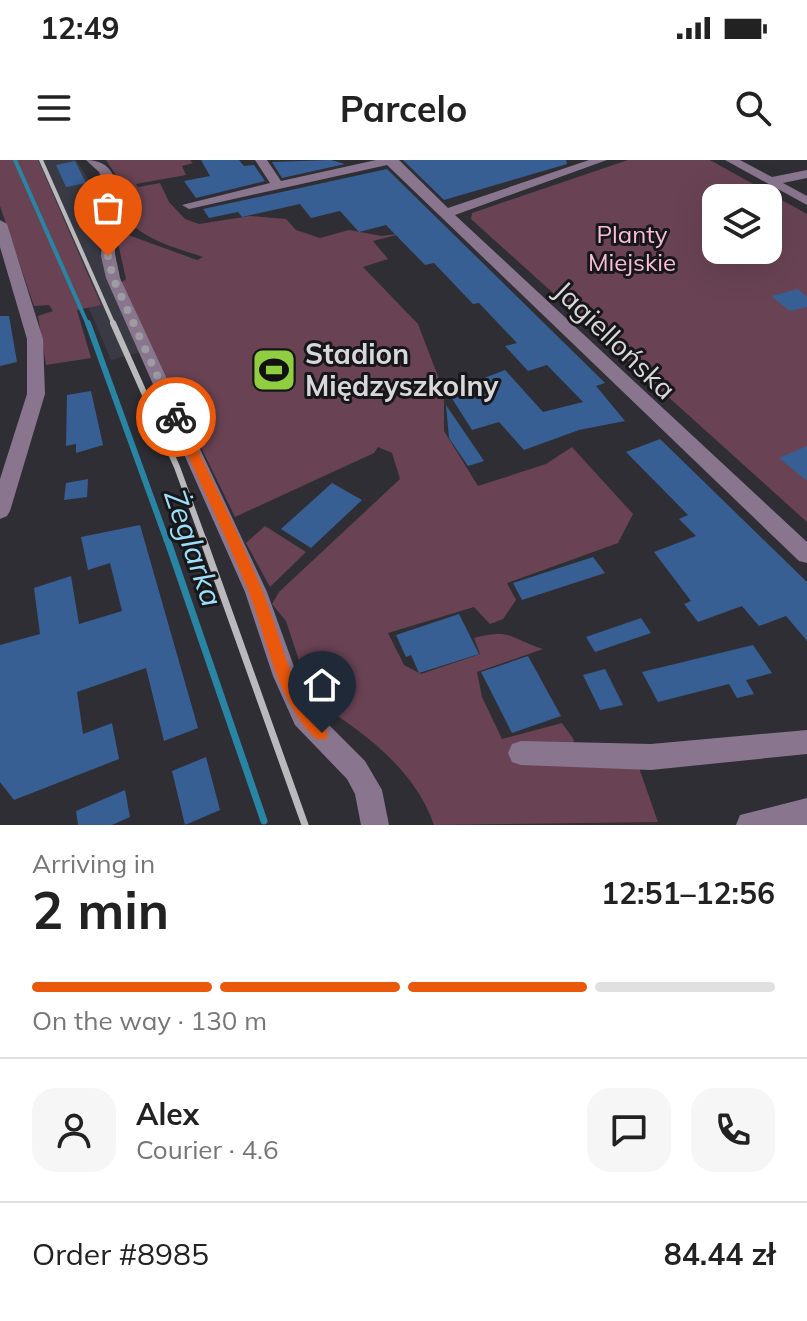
<!DOCTYPE html>
<html lang="en">
<head>
<meta charset="utf-8">
<style>
	:root { --surface:#fff; --page:#f6f6f6; --text:#222; --muted:#767676; --line:#e0e0e0; --accent:#ea580c }
	body { margin:0; font-family:Mulish,sans-serif; background:var(--page); color:var(--text); height:100vh; display:flex; flex-direction:column; font-size:30px; white-space:nowrap }
	* { box-sizing:border-box; margin:0 }
	p { font-size:26px; color:var(--muted) }
	.icon { flex:none; width:44px; height:44px; fill:none; stroke:currentColor; stroke-width:2; stroke-linecap:round; stroke-linejoin:round }
	.map { position:relative; height:665px; overflow:hidden }
	.sheet { display:flex; flex-direction:column; background:var(--surface); flex:1 }
	.sheet>* { flex:none }
	.controls { position:absolute; left:702px; top:24px; display:grid; gap:16px }
	.controls a { display:grid; place-items:center; width:80px; height:80px; border-radius:16px; background:var(--surface); box-shadow:0 8px 32px #0002; font-size:40px }
	.pin { position:absolute; display:grid; place-items:center; width:68px; height:68px; color:#fff; margin:-82px -34px; border-radius:50% 50% 50% 0; rotate:-45deg; box-shadow:0 0 8px #0007 }
	.pin .icon { rotate:45deg }
	.courier { position:absolute; display:grid; place-items:center; width:80px; height:80px; margin:-40px; border:6px solid #ea580c; border-radius:50%; background:#fff; color:#222; box-shadow:0 2px 10px #0007 }
	.summary em { font-style:normal; font-weight:700 }
	.summary div { display:flex; flex-direction:column-reverse }
	.summary { display:flex; align-items:center; justify-content:space-between; height:136px; padding:0 32px }
	h1 { font-size:52px; font-weight:700; line-height:60px }
	.bar { display:grid; grid-template-columns:repeat(4,1fr); gap:12px 8px; align-content:center; height:96px; padding:0 32px }
	.bar i { height:10px; border-radius:6px; background:var(--line) }
	.bar .active { background:var(--accent) }
	.bar p { grid-column:span 4 }
	.line { display:flex; align-items:center; gap:20px; padding:0 32px; border-top:2px solid var(--line) }
	.line div { flex:1 }
	.round { display:grid; place-items:center; flex:none; width:84px; height:84px; border-radius:24px; background:var(--page) }
	.status { display:flex; justify-content:space-between; align-items:center; height:56px; padding:0 40px; background:var(--surface); direction:ltr }
	.status svg { height:22px; fill:currentColor }
	header { display:flex; justify-content:space-between; align-items:center; height:104px; padding:0 32px; background:var(--surface); font-size:36px; font-weight:700 }
	.map>svg:first-child { display:block }
</style>
</head>
<body>
<div class="status"><b>12:49</b><svg viewBox="0 0 49 12"><path d="M0 12V9h3v3zM5 12V6h3v6zM10 12V3h3v9zM15 12V0h3v12zM26 1h20v11H26zM47 4h2v5h-2z"/></svg></div>
<header><svg class="icon" aria-label="menu" viewBox="0 0 24 24"><path d="M4 6h16M4 12h16M4 18h16"/></svg>Parcelo<svg class="icon" aria-label="search" viewBox="0 0 24 24"><circle cx="10" cy="10" r="6"/><path d="M15 15l6 6"/></svg></header>
<div class="map">
<svg width="807" height="665" viewBox="0 0 807 665">
	<rect width="100%" height="100%" fill="#2f2e34"/>
	<path fill="#3a3a44" d="M26 0H76L91 23 99 21 98 83 106 115 141 192 111 200Z"/>
	<g fill="#694354" fill-rule="evenodd">
		<path d="M0 0H38L101 145 77 150 91 198 46 205 38 156 53 151 49 145 34 146 0 46Z"/>
		<path d="M106 0H190L193 3 182 6 186 15 136 24 138 27 160 23 169 42 185 59 199 64 250 56 286 59 296 70 320 78 349 70 382 76 404 73 373 81 388 99 363 107 418 164 444 232V271L478 326 546 304 572 287 633 354 618 383 507 423 516 440 503 459 490 464 474 447 388 473 404 505 421 514 480 494 474 478C512 468 510 479 543 489L477 512 482 537 502 579 562 563 574 580 572 589 639 608 658 662 434 665C415 609 361 569 312 540L286 461 272 444 279 432 400 319 392 293 378 287 374 293 235 357 121 123 126 119 116 74 120 72 197 100 203 97C171 86 142 80 120 52L123 26Z"/>
		<path d="M628 0H710L807 54V362L471 59 472 53ZM716 38H768V90H716Z"/>
		<path d="M265 366 306 392 270 427 246 383Z"/>
	</g>
	<g fill="none" stroke-linecap="round" stroke-linejoin="round">
		<path stroke="#2985a4" stroke-width="4" d="M15 0 88 165"/>
		<path stroke="#2985a4" stroke-width="6" d="M88 163 167 381"/>
		<path stroke="#2985a4" stroke-width="7" d="M167 379 264 661"/>
	</g>
	<g fill="#385f93">
		<path d="M201 0H239L244 6 254 5 265 21 196 38 184 21 210 16Z"/>
		<path d="M331 0 345 4 282 18 272 2Z"/>
		<path d="M403 0H566L567 4 444 40Z"/>
		<path d="M75 1 86 23 66 27 56 5Z"/>
		<path d="M387 9 605 223 596 226 625 261 579 270 524 290 499 262 472 270 448 232 505 210 543 252 583 242 547 205 528 211 505 186 517 183 479 143 473 144 434 103 425 105 386 65 359 72 340 51 311 58 300 44 242 57 238 52 209 58 203 49Z"/>
		<path d="M798 129 807 137V147L790 151 771 136Z"/>
		<path d="M0 156H9L17 202 0 206Z"/>
		<path d="M91 231 103 285 76 293V284L66 286 67 235Z"/>
		<path d="M446 245 484 301 468 306 449 278Z"/>
		<path d="M660 279 807 422V481L786 456 759 466 742 446 698 462 684 444 691 441 654 392 696 376 679 359 688 355 626 292Z"/>
		<path d="M807 286V321L779 298Z"/>
		<path d="M88 319 87 337 64 340 66 323Z"/>
		<path d="M332 323 362 340 311 388 281 369Z"/>
		<path d="M140 365 198 568 164 581 146 508 77 532 83 574 112 563 119 599 14 640 0 622V485L40 474 34 428 71 416 79 464 122 451 110 403 88 410 81 377Z"/>
		<path d="M593 397 605 413 522 440 513 423Z"/>
		<path d="M459 454 479 494 419 513 411 495 406 497 396 475Z"/>
		<path d="M641 458 651 473 595 492 586 477Z"/>
		<path d="M753 485 772 513 746 520 754 534 737 538 729 524 658 542 642 512Z"/>
		<path d="M528 496 561 556 512 573 481 512Z"/>
		<path d="M605 509 623 545 600 550 583 515Z"/>
		<path d="M206 597 220 650 185 665 172 611Z"/>
		<path d="M125 630 130 657 112 665H78L76 651Z"/>
	</g>
	<g fill="none" stroke-linecap="round" stroke-linejoin="round">
		<g fill="#89768e" fill-rule="evenodd">
			<path d="M86 0C133 0 114 63 115 93 116 102 119 110 120 118L267 432 297 515 313 549 365 601 382 630 389 665H361L355 634 347 619 295 565 273 516 245 432 106 118 101 96 106 26 99 12Z"/>
			<path d="M255 0H267L281 21 376 0H399L448 48 589 0H607L455 55 807 382V403L799 401 387 5 189 49 182 45 270 23Z"/>
			<path d="M725 0H740L772 17 807 10V18L783 23 807 36V45Z"/>
			<path d="M0 60 7 64 43 179 45 234 10 351 7 356 0 359V319L27 234V179L0 87Z"/>
			<path d="M807 570V594L651 610 521 605 512 602 508 593 512 584 521 581 651 584Z"/>
			<path d="M807 638V665H736L740 655Z"/>
		</g>
		<path stroke="#bababd" stroke-width="4" d="M41 0 114 165"/>
		<path stroke="#bababd" stroke-width="6" d="M113 163 177 307 204 381"/>
		<path stroke="#bababd" stroke-width="7" d="M203 379 305 665"/>
	</g>
	<path fill="#ea580c" d="M176 253 182 257C209 314 238 372 262 430 282 477 289 532 327 568V579H316C276 540 268 480 248 430 224 372 196 314 170 257Z"/>
	<g fill="none" stroke-linecap="round" stroke-linejoin="round">
		<path stroke="#9d9ca1" stroke-width="8" stroke-dasharray="0 14.4" d="M108 96 113 118 176 257"/>
	</g>
	<defs>
		<g id="stadium-square" transform="scale(2.3)"><rect x="-9" y="-9" width="18" height="18" rx="4" fill="#90cd41" stroke="#171719"/><path d="M0-5a6.5 5 0 1 0 0 10a6.5 5 0 1 0 0-10ZM-3.5-1.8h7v3.6h-7Z" fill="#111"/></g>
	</defs>
	<g fill-rule="evenodd">
		<use href="#stadium-square" x="274" y="210"/>
	</g>
	<g text-anchor="middle" stroke-width="6" stroke-linejoin="round" paint-order="stroke">
		<g font-size="24" fill="#f9bed7" stroke="#171719">
			<text x="632" y="83">Planty<tspan x="632" dy="28">Miejskie</tspan></text>
		</g>
		<g font-size="28" fill="#d8d8db" stroke="#171719">
			<text transform="translate(615 180) rotate(44)" y="10">Jagiellońska</text>
		</g>
		<g font-size="28" font-weight="bold" fill="#d8d8db" stroke="#171719" text-anchor="start">
			<text x="305" y="204">Stadion<tspan x="305" dy="32">Międzyszkolny</tspan></text>
		</g>
		<g font-size="30" font-style="italic" fill="#9ddffa" stroke="#171719">
			<text transform="translate(193 388) rotate(71)" y="10">Żeglarka</text>
		</g>
	</g>
</svg>
<div class="controls">
<a><svg class="icon" aria-label="layers" viewBox="0 0 24 24"><path d="M12 4l9 5-9 5-9-5zM3 14l9 5 9-5"/></svg></a>
</div>
<div class="pin" style="left:108px;top:96px;background:#ea580c"><svg class="icon" aria-label="bag" viewBox="0 0 24 24"><path d="M5 8h14l-1 12H6zM9 8a3 3 0 0 1 6 0"/></svg></div>
<div class="pin" style="left:322px;top:573px;background:#1f2937"><svg class="icon" aria-label="home" viewBox="0 0 24 24"><path d="M3 11l9-7 9 7M6 9v11h12V9"/></svg></div>
<div class="courier" style="left:176px;top:257px"><svg class="icon" aria-label="bike" viewBox="0 0 24 24"><circle cx="6" cy="16" r="4"/><circle cx="18" cy="16" r="4"/><path d="M6 16l4-8h5l3 8M10 8l3 8H6M13 5h3"/></svg></div>
</div>
<section class="sheet">
<div class="summary"><div><h1>2 min</h1><p>Arriving in</p></div><em>12:51–12:56</em></div>
<div class="bar"><i class="active"></i><i class="active"></i><i class="active"></i><i></i><p>On the way · 130 m</p></div>
<div class="line" style="height:144px"><a class="round"><svg class="icon" aria-label="person" viewBox="0 0 24 24"><circle cx="12" cy="8" r="4"/><path d="M4 21q1-7 8-7t8 7"/></svg></a><div><b>Alex</b><p>Courier · 4.6</p></div><a class="round"><svg class="icon" aria-label="chat" viewBox="0 0 24 24"><path d="M4 5h16v11H9l-5 4z"/></svg></a><a class="round"><svg class="icon" aria-label="phone" viewBox="0 0 24 24"><path d="M5 4h4l2 5-3 2q2 4 5 5l2-3 5 2v4C11 20 4 13 5 4z"/></svg></a></div>
<div class="line" style="height:104px"><div>Order #8985</div><b>84.44 zł</b></div>
</section>
</body>
</html>
